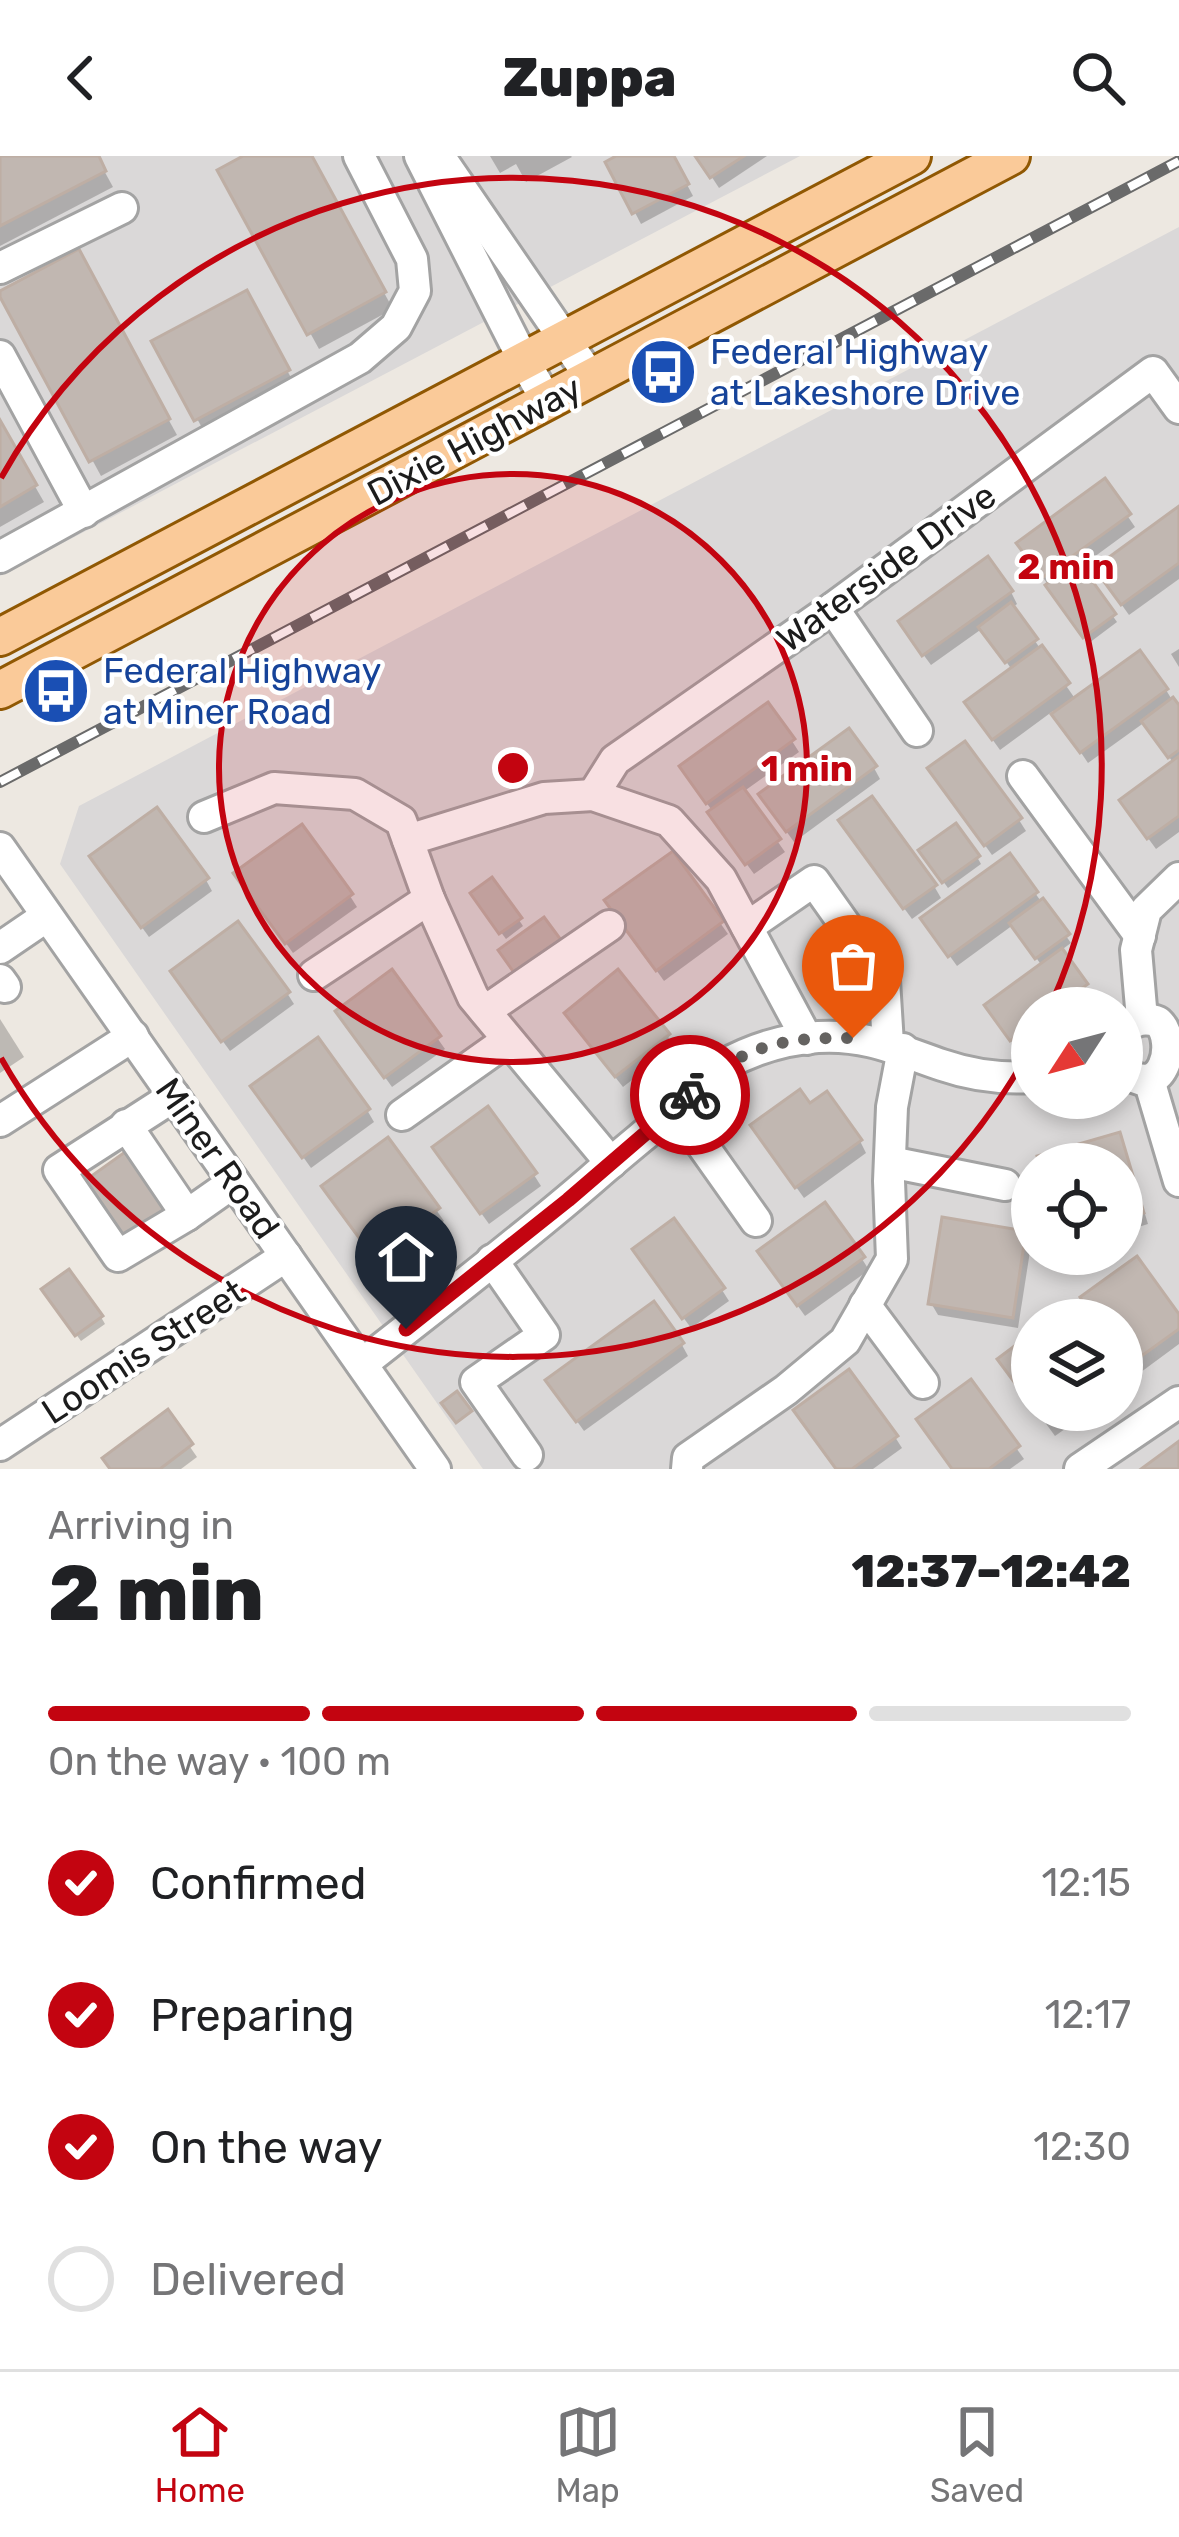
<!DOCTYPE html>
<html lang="en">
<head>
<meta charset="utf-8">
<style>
	:root { --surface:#fff; --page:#f6f6f6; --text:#202124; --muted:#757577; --line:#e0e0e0; --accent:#c30410 }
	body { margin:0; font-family:Rubik,sans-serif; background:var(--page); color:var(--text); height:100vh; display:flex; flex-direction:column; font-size:45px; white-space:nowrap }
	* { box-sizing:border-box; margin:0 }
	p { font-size:39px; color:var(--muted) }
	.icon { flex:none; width:66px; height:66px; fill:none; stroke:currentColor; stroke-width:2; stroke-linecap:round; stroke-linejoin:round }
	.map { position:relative; height:1313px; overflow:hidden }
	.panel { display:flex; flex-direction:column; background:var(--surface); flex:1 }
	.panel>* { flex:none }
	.needle { width:78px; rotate:234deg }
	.tools { position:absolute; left:1011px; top:831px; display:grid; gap:24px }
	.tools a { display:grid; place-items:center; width:132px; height:132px; border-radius:50%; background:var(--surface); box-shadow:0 6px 18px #0003; font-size:60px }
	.pin { position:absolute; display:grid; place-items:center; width:102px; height:102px; color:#fff; margin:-123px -51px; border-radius:50% 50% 50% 0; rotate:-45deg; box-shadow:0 0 12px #0007 }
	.pin .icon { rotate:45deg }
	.courier { position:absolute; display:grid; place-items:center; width:120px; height:120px; margin:-60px; border:9px solid #c30410; border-radius:50%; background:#fff; color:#222; box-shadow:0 3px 15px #0007 }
	.head em { font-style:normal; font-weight:800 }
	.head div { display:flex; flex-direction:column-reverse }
	.head { display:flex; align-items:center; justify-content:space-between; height:204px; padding:0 48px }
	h1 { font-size:78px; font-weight:800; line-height:90px }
	.bar { display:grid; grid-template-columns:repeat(4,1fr); gap:18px 12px; align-content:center; height:144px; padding:0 48px }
	.bar i { height:15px; border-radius:9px; background:var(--line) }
	.bar .current { background:var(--accent) }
	.bar p { grid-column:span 4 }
	ol { padding:0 48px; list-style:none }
	li { display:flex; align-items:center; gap:36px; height:132px }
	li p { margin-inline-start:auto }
	li .icon { padding:12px; border-radius:50%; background:var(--accent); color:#fff; stroke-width:4 }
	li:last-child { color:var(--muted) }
	li i { width:66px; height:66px; border:6px solid var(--line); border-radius:50% }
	header { display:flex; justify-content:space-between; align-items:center; height:156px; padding:0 48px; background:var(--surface); font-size:54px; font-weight:800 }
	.menu { display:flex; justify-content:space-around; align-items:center; height:168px; border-top:3px solid var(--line); background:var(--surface); font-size:33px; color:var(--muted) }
	.menu a { display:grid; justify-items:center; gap:6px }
	.menu .current { color:var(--accent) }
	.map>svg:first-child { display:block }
</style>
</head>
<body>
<header><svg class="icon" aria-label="back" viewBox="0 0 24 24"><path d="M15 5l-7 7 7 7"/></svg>Zuppa<svg class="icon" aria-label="search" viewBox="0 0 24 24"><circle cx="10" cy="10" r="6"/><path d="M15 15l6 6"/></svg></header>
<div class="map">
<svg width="1179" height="1313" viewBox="0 0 1179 1313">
	<rect width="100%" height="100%" fill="#ede8e1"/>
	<g fill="#dad8d8" fill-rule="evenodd">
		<path d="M0 0H800L0 420Z"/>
		<path d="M1179 71V1313H483L60 708 79 650ZM1032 852H1122V942H1032ZM1032 1008H1122V1098H1032ZM1032 1164H1122V1254H1032Z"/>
	</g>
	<g fill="#0003">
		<path d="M0 0H96L113 31 0 90Z"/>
		<path d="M249 0H309L393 153 319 193 221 15Z"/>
		<path d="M490 0H571L572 1 526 26 516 8 500 17Z"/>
		<path d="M622 0H672L693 40 641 68 609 7Z"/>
		<path d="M698 0H767L719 32Z"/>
		<path d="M77 97 177 279 101 320 2 138Z"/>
		<path d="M246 138 296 231 206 279 155 186Z"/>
		<path d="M0 270 44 346 0 371Z"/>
		<path d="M1105 327 1135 371 1079 412 1117 466 1089 487 1027 399Z"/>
		<path d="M1179 354V423L1129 459 1104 424Z"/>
		<path d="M1011 436 1017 448 1012 452 1076 544 1166 534 1179 555V676L1156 693 1129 656 1174 608 1145 566 1088 607 1053 555 1000 594 974 558 1012 514 983 472 931 509 908 478Z"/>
		<path d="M1179 493V511L1171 498Z"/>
		<path d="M792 585 799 596 743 636 785 696 754 718 718 669 713 656 689 622Z"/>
		<path d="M874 612 880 623 794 686 768 650Z"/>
		<path d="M938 624 1019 664 1026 675 992 699Z"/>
		<path d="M849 677 934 730 941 742 912 763Z"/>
		<path d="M672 699 728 778 664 825 615 756Z"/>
		<path d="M977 701 981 708 948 732 926 702Z"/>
		<path d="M99 712 206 724 212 735 149 781Z"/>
		<path d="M244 729 350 740 357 751 293 797Z"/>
		<path d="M1035 737 1071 787 1060 795 1092 841 1076 852H1032V884L1018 894 994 861 1042 810 1013 769 957 810 931 774Z"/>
		<path d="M477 744 519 764 523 770 506 783Z"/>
		<path d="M392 818 445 893 392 931 346 867Z"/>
		<path d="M180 827 287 837 294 848 230 895Z"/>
		<path d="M0 863 24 901 0 917Z"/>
		<path d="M574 869 667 879 674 891 623 931Z"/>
		<path d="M261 942 367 954 374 966 311 1012Z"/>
		<path d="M1119 980 1125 991 1148 1068 1122 1076V1008H1042Z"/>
		<path d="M760 981 860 985 866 997 804 1042Z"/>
		<path d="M388 986 444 1065 381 1111 332 1042Z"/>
		<path d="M442 1003 534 1019 541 1030 489 1068Z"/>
		<path d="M1025 1078 1031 1089 1018 1172 938 1159 931 1147Z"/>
		<path d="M862 1103 869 1114 805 1160 767 1107Z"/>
		<path d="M642 1105 722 1134 729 1145 691 1172Z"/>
		<path d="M49 1141 101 1161 105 1168 81 1185Z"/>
		<path d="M1179 1163V1188L1137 1219 1122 1197V1164H1098Z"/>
		<path d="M682 1189 688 1200 584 1275 556 1236Z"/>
		<path d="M970 1227 1024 1303 1010 1313H954Z"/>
		<path d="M1036 1254H1092L1055 1280Z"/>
		<path d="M167 1258 197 1301 181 1313H112Z"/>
		<path d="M895 1281 902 1292 873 1313H838Z"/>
	</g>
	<g fill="#c1b7b1" stroke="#beaea4" stroke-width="3">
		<path d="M0 0H99L106 15 0 70Z"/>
		<path d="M243 0H312L386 136 307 179 217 14Z"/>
		<path d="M616 0H674L689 28 632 58 605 6Z"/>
		<path d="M695 0H744L710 22Z"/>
		<path d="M79 93 170 263 89 306 0 141V135Z"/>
		<path d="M247 134 290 214 194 265 151 185Z"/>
		<path d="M0 264 37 329 0 351Z"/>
		<path d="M1105 322 1131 358 1042 422 1016 387Z"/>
		<path d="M1179 350V407L1121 449 1094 412Z"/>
		<path d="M988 400 1013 435 922 500 898 465Z"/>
		<path d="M1078 405 1116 458 1083 482 1045 429Z"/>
		<path d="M1011 446 1038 483 1005 507 978 471Z"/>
		<path d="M1042 489 1070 527 992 584 964 546Z"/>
		<path d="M1140 494 1168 533 1080 597 1051 558Z"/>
		<path d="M1173 541 1179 549V594L1168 602 1141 565Z"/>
		<path d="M768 546 795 583 706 648 679 610Z"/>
		<path d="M849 572 877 610 786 676 758 638Z"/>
		<path d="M965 585 1022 662 984 690 927 612Z"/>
		<path d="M1179 600V660L1147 683 1119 644Z"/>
		<path d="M743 631 781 683 745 709 707 656Z"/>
		<path d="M872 640 937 729 903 753 838 664Z"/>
		<path d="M157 651 209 722 141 772 89 700Z"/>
		<path d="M956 667 980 700 942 727 918 694Z"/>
		<path d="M302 668 353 738 285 788 233 717Z"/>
		<path d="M673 695 724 765 656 815 604 744Z"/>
		<path d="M1010 697 1038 736 948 801 920 762Z"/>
		<path d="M492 721 522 762 499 778 470 737Z"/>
		<path d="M1043 742 1070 778 1035 803 1009 767Z"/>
		<path d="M544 761 561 784 515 818 498 794Z"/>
		<path d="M238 765 290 836 221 886 170 815Z"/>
		<path d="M1062 792 1088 828 1055 852H1032V869L1010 885 984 849Z"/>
		<path d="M392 813 441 880 384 922 335 855Z"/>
		<path d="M618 813 670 878 615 921 564 857Z"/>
		<path d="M318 881 370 953 302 1002 250 930Z"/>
		<path d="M800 933 810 947 827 935 862 984 795 1032 750 969Z"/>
		<path d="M488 950 537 1017 480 1058 432 991Z"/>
		<path d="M1120 976 1144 1057 1122 1063V1008H1039L1037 1000Z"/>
		<path d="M388 981 440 1052 373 1101 321 1030Z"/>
		<path d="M125 996 166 1052 124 1083 83 1026Z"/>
		<path d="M825 1046 865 1101 797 1150 757 1095Z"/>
		<path d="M942 1061 1026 1075 1013 1162 928 1148Z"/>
		<path d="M674 1062 725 1132 682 1163 632 1093Z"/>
		<path d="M1137 1100 1179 1158V1173L1129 1209 1122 1200V1164H1096L1080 1141Z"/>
		<path d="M69 1113 103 1160 75 1180 41 1133Z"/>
		<path d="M654 1145 684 1187 576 1266 545 1224Z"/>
		<path d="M1032 1177V1250L997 1203Z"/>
		<path d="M849 1213 898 1280 852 1313H836L793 1254Z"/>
		<path d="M971 1223 1020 1290 989 1313H952L916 1263Z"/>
		<path d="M457 1235 472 1255 456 1267 441 1247Z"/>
		<path d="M168 1253 193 1288 160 1313H110L102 1302Z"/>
		<path d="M1179 1285V1313H1141Z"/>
	</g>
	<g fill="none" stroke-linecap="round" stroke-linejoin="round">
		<g stroke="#a3a3a3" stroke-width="36">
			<g id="minor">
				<path d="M420 0 524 205 547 245"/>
				<path d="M439 0 591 222"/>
				<path d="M0 112 122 52"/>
				<path d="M0 200 84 356"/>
				<path d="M0 401 360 202 396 171 415 135 412 103 359 0"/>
				<path d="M833 452 917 575"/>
				<path d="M1023 620 1140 780"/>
				<path d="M593 639 615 604 833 452 1153 216 1179 252"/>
				<path d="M204 661 274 632 355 638 401 665 429 743 473 841 611 1007"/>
				<path d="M408 684 544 642 593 639 669 665 721 723 807 883"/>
				<path d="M0 692 435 1313"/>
				<path d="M747 771 814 725 884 824 888 888"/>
				<path d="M0 792 47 760"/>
				<path d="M314 819 429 743"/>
				<path d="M0 824 5 831"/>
				<path d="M485 855 609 770"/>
				<path d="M1142 863 1136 794 1146 754 1179 722"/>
				<path d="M1122 874C1133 865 1144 860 1158 866 1179 885 1163 949 1122 913"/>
				<path d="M1149 924 1179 1025"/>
				<path d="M174 940 59 1014 118 1100 187 1059 234 1026"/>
				<path d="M676 952 756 1065"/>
				<path d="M402 959 508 884"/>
				<path d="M0 965 133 880"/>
				<path d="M126 969 187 1059"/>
				<path d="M890 1006 1005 1029"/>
				<path d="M492 1104 544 1179 476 1226 527 1299"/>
				<path d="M865 1149 923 1227"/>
				<path d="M362 1208C438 1148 517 1088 591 1024 618 1000 647 977 675 953 690 939 704 920 722 910 751 894 784 883 818 881 866 878 898 894 942 909 971 919 1001 923 1032 921"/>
				<path d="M0 1289 286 1100"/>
				<path d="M687 1313 688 1302 786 1234 845 1185 892 1103 889 1025 892 951 903 893"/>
				<path d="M1080 1313 1179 1246"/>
			</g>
		</g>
		<g stroke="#905803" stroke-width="42">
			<g id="major">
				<path d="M0 481 912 0"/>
				<path d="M0 534 1011 0"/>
			</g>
		</g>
		<use href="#minor" stroke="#fff" stroke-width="30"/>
		<use href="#major" stroke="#faca99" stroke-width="36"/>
		<g stroke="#6a6a6a" stroke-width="12">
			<path id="rail" d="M0 626 1179 5"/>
		</g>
		<use href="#rail" stroke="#fff" stroke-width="8" stroke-dasharray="22" stroke-linecap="butt"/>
	</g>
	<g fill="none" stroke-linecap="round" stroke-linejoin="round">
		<path stroke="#656361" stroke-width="12" stroke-dasharray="0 21.6" d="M690 939C741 889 784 881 853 882"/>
		<path stroke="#c30410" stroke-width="15" d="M406 1173 568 1044 690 939"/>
	</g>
	<circle cx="513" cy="612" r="294" fill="#c30410" fill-opacity=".12"/>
	<g fill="none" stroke="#c30410" stroke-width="6">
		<circle cx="513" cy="612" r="294"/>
		<path d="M1030 893A588 588 0 0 1 1 902M1 322A588 588 0 0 1 1050 851"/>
	</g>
	<defs>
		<g id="bus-disc" transform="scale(3.45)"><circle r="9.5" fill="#1a4fb4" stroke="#fff"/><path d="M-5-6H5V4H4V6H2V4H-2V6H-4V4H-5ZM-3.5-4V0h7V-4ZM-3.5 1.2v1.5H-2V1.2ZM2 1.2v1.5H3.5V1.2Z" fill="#fff"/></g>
	</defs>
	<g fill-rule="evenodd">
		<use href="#bus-disc" x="663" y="216"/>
		<use href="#bus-disc" x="56" y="535"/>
	</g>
	<g text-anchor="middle" stroke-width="9" stroke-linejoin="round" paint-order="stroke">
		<g font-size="36" fill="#164399" stroke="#fff" text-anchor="start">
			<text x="710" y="208">Federal Highway<tspan x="710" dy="41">at Lakeshore Drive</tspan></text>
			<text x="103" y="527">Federal Highway<tspan x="103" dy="41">at Miner Road</tspan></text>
		</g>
		<g font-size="36" fill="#1c1c1c" stroke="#fff">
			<text transform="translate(474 284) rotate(-28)" y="13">Dixie Highway</text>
			<text transform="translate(886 411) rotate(-36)" y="13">Waterside Drive</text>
			<text transform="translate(218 1002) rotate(55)" y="13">Miner Road</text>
			<text transform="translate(143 1195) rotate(-33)" y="13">Loomis Street</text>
		</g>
	</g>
	<circle cx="513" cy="612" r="18" fill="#c30410" stroke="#fff" stroke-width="6"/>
	<g font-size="36" text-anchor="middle" font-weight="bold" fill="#c30410" stroke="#fff" stroke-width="9" stroke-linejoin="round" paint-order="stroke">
		<text x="1066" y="423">2 min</text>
		<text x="807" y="625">1 min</text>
	</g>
</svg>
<div class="tools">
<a><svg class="needle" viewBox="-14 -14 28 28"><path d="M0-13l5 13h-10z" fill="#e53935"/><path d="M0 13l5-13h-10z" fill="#757577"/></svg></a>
<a><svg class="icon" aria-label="locate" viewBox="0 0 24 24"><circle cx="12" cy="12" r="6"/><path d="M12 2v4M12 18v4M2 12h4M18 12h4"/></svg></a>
<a><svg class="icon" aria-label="layers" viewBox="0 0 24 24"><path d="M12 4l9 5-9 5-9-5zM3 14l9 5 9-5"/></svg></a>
</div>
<div class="pin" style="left:853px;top:882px;background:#ea580c"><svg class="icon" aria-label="bag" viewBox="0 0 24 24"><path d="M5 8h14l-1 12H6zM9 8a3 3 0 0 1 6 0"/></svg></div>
<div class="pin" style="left:406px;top:1173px;background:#1f2937"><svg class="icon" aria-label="home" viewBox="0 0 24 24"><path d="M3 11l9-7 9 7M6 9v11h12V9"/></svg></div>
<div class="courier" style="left:690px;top:939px"><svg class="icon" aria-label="bike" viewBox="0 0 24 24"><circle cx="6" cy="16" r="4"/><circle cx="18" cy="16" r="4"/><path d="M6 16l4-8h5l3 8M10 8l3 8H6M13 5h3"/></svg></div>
</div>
<section class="panel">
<div class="head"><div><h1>2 min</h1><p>Arriving in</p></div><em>12:37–12:42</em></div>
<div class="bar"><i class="current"></i><i class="current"></i><i class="current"></i><i></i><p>On the way · 100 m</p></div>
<ol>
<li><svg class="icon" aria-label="check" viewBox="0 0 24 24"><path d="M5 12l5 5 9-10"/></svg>Confirmed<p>12:15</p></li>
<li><svg class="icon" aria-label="check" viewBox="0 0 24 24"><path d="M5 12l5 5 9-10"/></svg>Preparing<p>12:17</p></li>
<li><svg class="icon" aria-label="check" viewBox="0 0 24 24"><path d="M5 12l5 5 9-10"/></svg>On the way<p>12:30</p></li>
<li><i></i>Delivered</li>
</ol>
</section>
<nav class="menu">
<a class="current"><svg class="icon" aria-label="home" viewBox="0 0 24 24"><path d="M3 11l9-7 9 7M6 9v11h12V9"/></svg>Home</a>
<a><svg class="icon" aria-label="map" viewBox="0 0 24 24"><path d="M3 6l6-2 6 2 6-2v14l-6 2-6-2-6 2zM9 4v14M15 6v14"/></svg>Map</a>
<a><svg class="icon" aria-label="saved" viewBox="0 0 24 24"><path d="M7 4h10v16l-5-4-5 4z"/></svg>Saved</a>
</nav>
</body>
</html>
